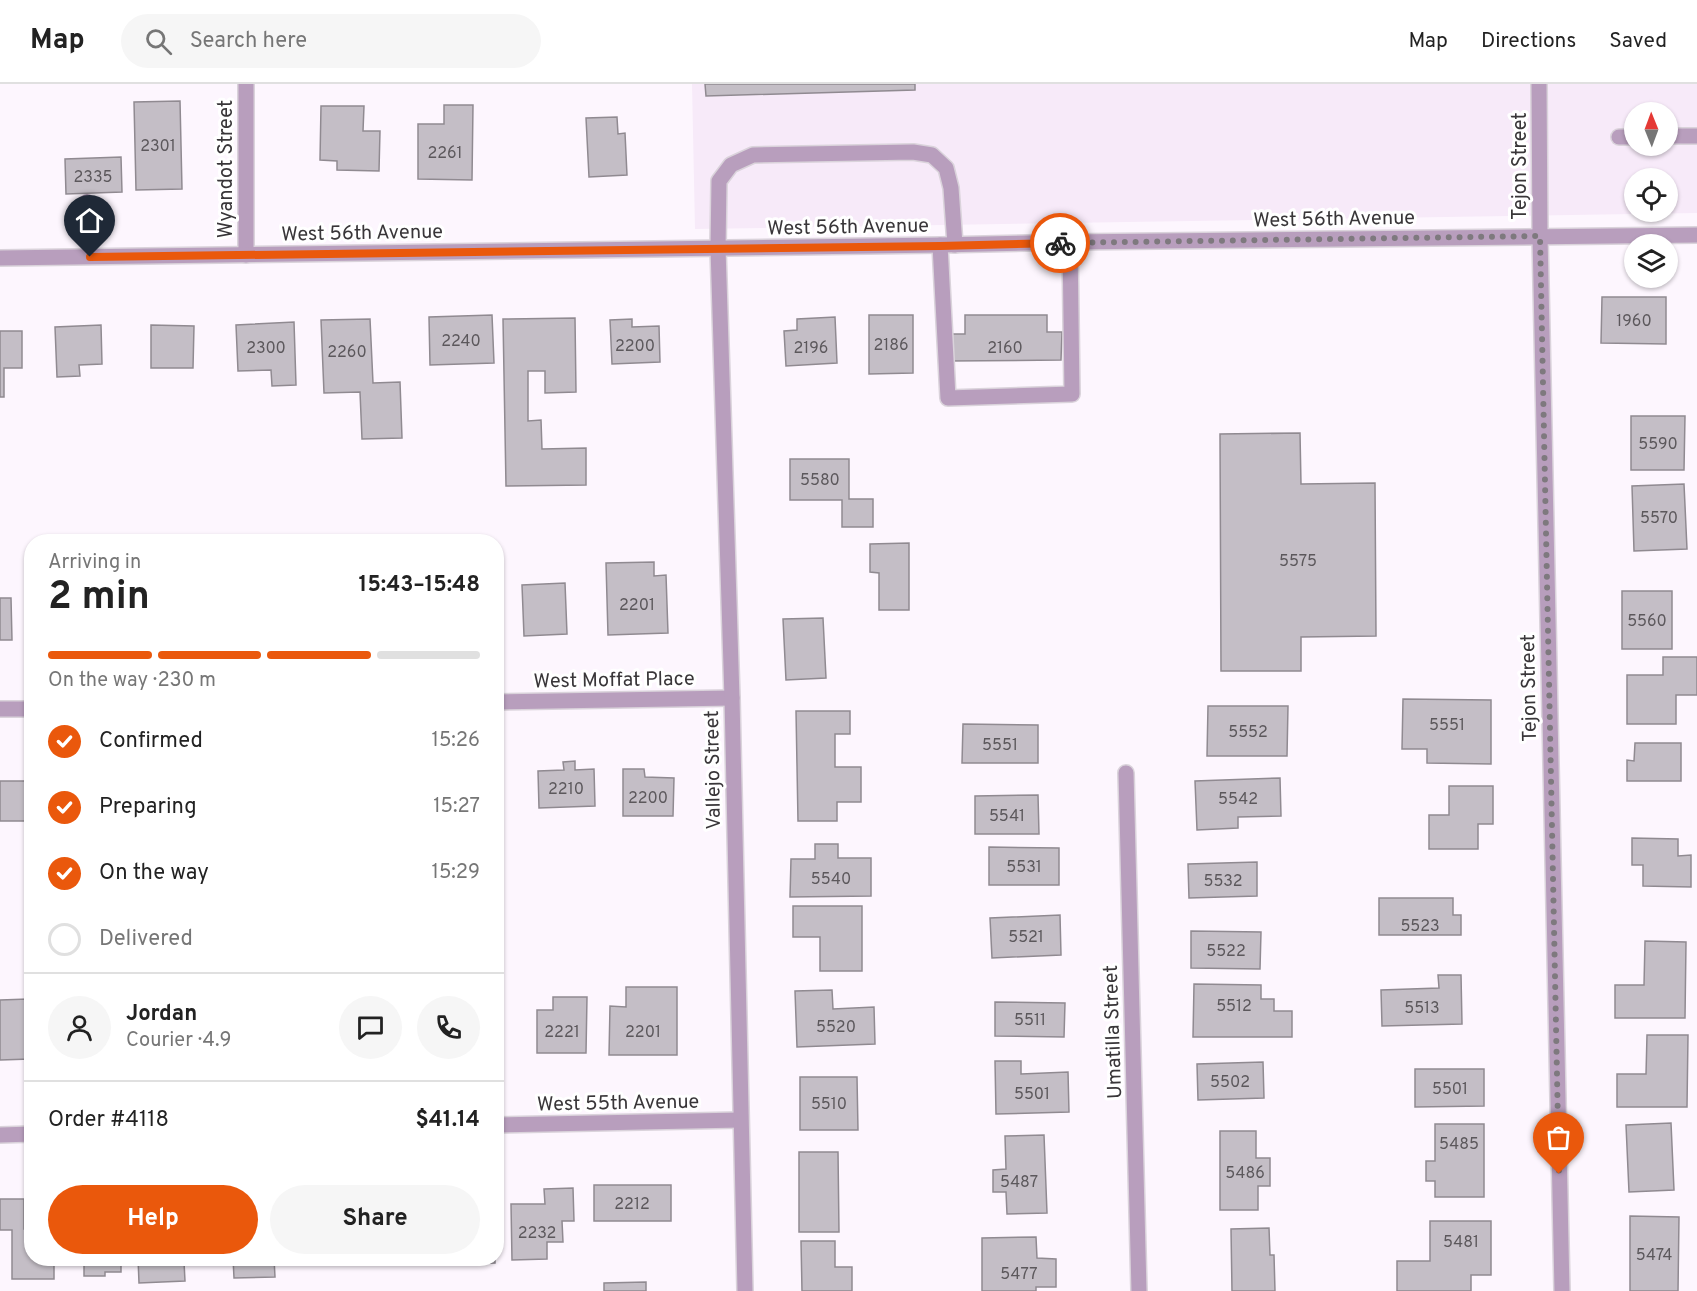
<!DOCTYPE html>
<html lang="en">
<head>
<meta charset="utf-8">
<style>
	:root { --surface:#fff; --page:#f6f6f6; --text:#222; --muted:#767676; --line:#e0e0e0; --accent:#ea580c }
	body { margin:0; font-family:Overpass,sans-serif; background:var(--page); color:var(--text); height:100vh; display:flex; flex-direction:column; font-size:22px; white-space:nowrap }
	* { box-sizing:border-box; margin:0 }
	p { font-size:20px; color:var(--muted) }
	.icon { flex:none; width:33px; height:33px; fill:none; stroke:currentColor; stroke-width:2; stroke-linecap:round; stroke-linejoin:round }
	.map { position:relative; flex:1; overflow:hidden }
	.sheet { position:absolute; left:24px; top:450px; width:480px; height:732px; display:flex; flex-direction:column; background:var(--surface); border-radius:24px; box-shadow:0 2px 4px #0004 }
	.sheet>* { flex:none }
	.needle { width:39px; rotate:359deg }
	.buttons { position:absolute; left:1624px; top:18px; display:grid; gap:12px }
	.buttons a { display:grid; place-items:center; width:54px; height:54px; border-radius:50%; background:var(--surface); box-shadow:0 2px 4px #0004; font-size:30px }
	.pin { position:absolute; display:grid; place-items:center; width:51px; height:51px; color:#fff; margin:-62px -26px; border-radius:50% 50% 50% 0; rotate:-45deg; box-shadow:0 0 6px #0007 }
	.pin .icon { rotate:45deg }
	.courier { position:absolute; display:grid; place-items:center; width:60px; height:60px; margin:-30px; border:4px solid #ea580c; border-radius:50%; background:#fff; color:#222; box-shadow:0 2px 8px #0007 }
	.summary em { font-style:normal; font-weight:700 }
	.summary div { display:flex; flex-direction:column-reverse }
	.summary { display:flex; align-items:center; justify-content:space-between; height:102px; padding:0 24px }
	h1 { font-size:39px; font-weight:700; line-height:45px }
	.bar { display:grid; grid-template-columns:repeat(4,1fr); gap:9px 6px; align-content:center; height:72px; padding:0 24px }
	.bar i { height:8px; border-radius:4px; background:var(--line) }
	.bar .on { background:var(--accent) }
	.bar p { grid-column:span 4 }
	.line { display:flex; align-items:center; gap:15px; padding:0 24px; border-top:2px solid var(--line) }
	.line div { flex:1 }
	.round { display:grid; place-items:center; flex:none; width:63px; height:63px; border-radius:32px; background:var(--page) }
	ol { padding:0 24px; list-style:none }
	li { display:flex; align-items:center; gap:18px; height:66px }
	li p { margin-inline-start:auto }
	li .icon { padding:6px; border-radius:50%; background:var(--accent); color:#fff; stroke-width:4 }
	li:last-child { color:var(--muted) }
	li i { width:33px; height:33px; border:3px solid var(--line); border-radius:50% }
	.primary-button { display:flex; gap:12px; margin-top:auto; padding:12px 24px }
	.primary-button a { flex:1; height:69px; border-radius:36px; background:var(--accent); color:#fff; font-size:24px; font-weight:700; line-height:69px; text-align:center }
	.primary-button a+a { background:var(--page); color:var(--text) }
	header { display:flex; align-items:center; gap:36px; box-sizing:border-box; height:84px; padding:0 30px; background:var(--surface); border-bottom:2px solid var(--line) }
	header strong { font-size:28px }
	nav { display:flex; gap:33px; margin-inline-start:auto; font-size:21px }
	.search { width:420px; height:54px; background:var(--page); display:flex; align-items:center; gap:15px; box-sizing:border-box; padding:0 21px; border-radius:33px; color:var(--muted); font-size:22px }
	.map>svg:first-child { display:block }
</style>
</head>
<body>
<header>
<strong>Map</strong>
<div class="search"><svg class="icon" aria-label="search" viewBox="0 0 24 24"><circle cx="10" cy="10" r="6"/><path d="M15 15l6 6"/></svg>Search here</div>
<nav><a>Map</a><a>Directions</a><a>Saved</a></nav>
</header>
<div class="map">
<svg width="1697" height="1207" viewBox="0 0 1697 1207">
	<rect width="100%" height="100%" fill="#fdf6fe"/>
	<path fill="#f7eaf9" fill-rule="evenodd" d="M692 0H1697V129L695 145ZM1635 28H1668V62H1635ZM1635 94H1668V128H1635Z"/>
	<g fill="#c4bec6" stroke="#908a91" stroke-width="1.5">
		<path d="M705 0H915V6L706 12Z"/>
		<path d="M180 17 182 105 136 106 134 18Z"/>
		<path d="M444 21H473L472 96 418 95V40H444Z"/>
		<path d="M321 22H364L363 47H380L379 87 337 86V77L320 76Z"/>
		<path d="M617 33 618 50 625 49 627 91 589 93 586 34Z"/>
		<path d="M121 73 122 108 66 110 65 75Z"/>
		<path d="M1602 213H1666V260L1601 259Z"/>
		<path d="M492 231 494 279 430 281 429 233Z"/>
		<path d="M869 231H913V289L869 290Z"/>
		<path d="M965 231H1047V248H1062L1061 276 949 277V250H965Z"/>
		<path d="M835 233 837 279 786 282 784 247 797 246V235Z"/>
		<path d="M575 234 576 308 545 309V287H528V337L541 336 542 365 586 364V401L506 402 503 235Z"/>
		<path d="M370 235 373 299 400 298 402 354 362 355 360 308 324 309 321 236Z"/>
		<path d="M632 235V243L659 242 660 278 612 280 610 236Z"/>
		<path d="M294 238 296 301 272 302 271 286 238 287 236 241Z"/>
		<path d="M101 241 102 280 79 281 80 292 57 293 55 243Z"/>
		<path d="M151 241 194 242 193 284H151Z"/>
		<path d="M0 247H22V284H4V313H0Z"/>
		<path d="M1631 332H1685L1684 386H1631Z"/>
		<path d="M1300 349 1301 400 1375 399 1376 552 1301 553V587H1221L1220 350Z"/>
		<path d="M790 375H849V415H873V443H842V416H790Z"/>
		<path d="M1684 400 1687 465 1634 467 1632 402Z"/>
		<path d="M909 459V526H879V489L870 488V460Z"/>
		<path d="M654 478V492L666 491 668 549 608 551 606 479Z"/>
		<path d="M565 499 567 550 524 552 522 501Z"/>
		<rect x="496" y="504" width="3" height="47"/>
		<rect x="1622" y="507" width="50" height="58"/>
		<path d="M0 514H11L12 556H0Z"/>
		<path d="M823 534 826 594 786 596 783 535Z"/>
		<path d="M1663 573H1697V611H1676V640H1627V591H1663Z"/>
		<path d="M1403 615 1491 616V680L1427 679V665H1402Z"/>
		<path d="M1208 622H1288L1287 672H1207Z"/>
		<path d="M796 627H850V650H835V683H861V718H837V737H798Z"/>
		<path d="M963 640 1038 641V679H962Z"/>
		<path d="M1635 659H1681V697H1627V676L1634 677Z"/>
		<path d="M575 677V686L594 685 595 722 539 724 538 687 564 686 563 678Z"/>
		<path d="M623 685H644L645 693 674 694 673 732H623Z"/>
		<path d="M496 690H500L501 749H496Z"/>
		<path d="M1280 694 1281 732 1238 733V744L1197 746 1195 697Z"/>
		<rect x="0" y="697" width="32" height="40"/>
		<path d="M1449 702H1493V740H1478V765H1429V731H1449Z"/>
		<path d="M1038 711 1039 750H975V712Z"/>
		<path d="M1632 754 1678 755V772L1691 771V803L1643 802V781H1632Z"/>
		<path d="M815 760H838V774H871V812L790 813 791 775H815Z"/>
		<path d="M989 763 1059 764V801H989Z"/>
		<path d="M1257 778V812L1189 814 1188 780Z"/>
		<path d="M1379 814H1453V831H1461V851H1379Z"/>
		<path d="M793 822H862V887H820V853H793Z"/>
		<path d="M1060 831 1061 871 992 874 990 834Z"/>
		<path d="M1191 847 1261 848 1260 885 1191 884Z"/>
		<path d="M1645 857 1686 858 1685 934H1615V901H1644Z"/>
		<path d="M1438 891H1461L1462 940 1382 942 1381 906 1439 904Z"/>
		<path d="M1194 900 1261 901V915H1274V927H1292V953H1193Z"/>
		<path d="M626 903H677V971H609L610 922 626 923Z"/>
		<path d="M832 906 833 925 874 923 875 960 797 963 795 907Z"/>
		<path d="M553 913H587L586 969H537V926H553Z"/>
		<path d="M28 915 30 975 0 976V916Z"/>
		<path d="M995 918 1065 919 1064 953 995 952Z"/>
		<path d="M1647 951H1688L1687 1023H1617V990H1646Z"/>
		<path d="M995 977H1021V990L1068 988 1069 1028 996 1030Z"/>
		<path d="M1263 978 1264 1014 1198 1016 1197 980Z"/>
		<path d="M1415 985H1484V1022L1415 1023Z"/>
		<path d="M800 993H857L858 1046H800Z"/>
		<path d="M1671 1039 1674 1106 1629 1108 1626 1041Z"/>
		<path d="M1435 1040H1484V1113H1435V1097H1426V1077H1435Z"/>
		<path d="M1220 1047H1256V1074H1270V1102H1258V1126H1220Z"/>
		<path d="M1044 1051 1047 1129 1007 1130 1006 1108H993V1086L1006 1085 1005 1052Z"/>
		<path d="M799 1068H838L839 1148H799Z"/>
		<rect x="594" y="1101" width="77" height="36"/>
		<path d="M573 1104 574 1137H562L563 1158H547V1175L512 1176 511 1120H545L544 1105Z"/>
		<path d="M0 1115H24V1145H32V1174H54V1195H12V1146H0Z"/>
		<path d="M1630 1132 1679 1133 1678 1207H1630Z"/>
		<path d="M1430 1137H1491V1191H1471V1207H1397V1177H1430Z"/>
		<path d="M1269 1144 1270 1171H1274L1275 1207H1232L1231 1145Z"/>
		<path d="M1036 1153 1037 1174 1056 1175V1203H1036V1207H982V1154Z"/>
		<path d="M801 1157H835V1183H852V1207H802Z"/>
		<path d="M67 1174H121V1188H105V1192H84V1180H67Z"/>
		<path d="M138 1174H208V1178H184L185 1197 139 1199Z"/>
		<path d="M233 1174H274L275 1193 234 1194Z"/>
		<path d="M458 1174H495V1179L459 1180Z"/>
		<path d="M646 1198V1207H604V1199Z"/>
	</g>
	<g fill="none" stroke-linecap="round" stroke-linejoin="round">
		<g stroke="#dad3db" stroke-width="18">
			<g id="minor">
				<path d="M246 0V171"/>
				<path d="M1539 0 1540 152 1562 1207"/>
				<path d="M1668 52H1697"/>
				<path d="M1619 53H1635"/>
				<path d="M940 161 948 314 1072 310 1070 158"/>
				<path d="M0 174 940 161 1070 158 1697 151"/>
				<path d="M496 618 732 614"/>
				<path d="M0 625H32"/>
				<path d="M1126 689 1139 1207"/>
				<path d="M496 1041 740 1036"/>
				<path d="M0 1051 32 1050"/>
				<path d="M745 1207 732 614 718 164 719 97 731 81 753 71 913 68 932 71 946 84 951 104 955 161"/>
			</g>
		</g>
		<use href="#minor" stroke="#b89ebd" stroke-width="15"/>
	</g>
	<circle fill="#a790ac" cx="87" cy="119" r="9"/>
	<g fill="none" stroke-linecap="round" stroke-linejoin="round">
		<path stroke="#7e797e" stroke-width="6" stroke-dasharray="0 10.8" d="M1060 159 1540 152 1559 1090"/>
		<path stroke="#ea580c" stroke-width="8" d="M90 173 940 162 1060 159"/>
	</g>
	<g text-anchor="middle" stroke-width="6" stroke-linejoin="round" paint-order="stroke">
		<g font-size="16" fill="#5c585c">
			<text x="158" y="67">2301</text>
			<text x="445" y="74">2261</text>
			<text x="93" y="98">2335</text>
			<text x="1634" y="242">1960</text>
			<text x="461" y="262">2240</text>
			<text x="891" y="266">2186</text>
			<text x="635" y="267">2200</text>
			<text x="266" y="269">2300</text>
			<text x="811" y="269">2196</text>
			<text x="1005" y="269">2160</text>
			<text x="347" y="273">2260</text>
			<text x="1658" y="365">5590</text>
			<text x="820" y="401">5580</text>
			<text x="1659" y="439">5570</text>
			<text x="1298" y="482">5575</text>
			<text x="637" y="526">2201</text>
			<text x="1647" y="542">5560</text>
			<text x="1447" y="646">5551</text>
			<text x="1248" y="653">5552</text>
			<text x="1000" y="666">5551</text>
			<text x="566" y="710">2210</text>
			<text x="648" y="719">2200</text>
			<text x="1238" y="720">5542</text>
			<text x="1007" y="737">5541</text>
			<text x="1024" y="788">5531</text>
			<text x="831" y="800">5540</text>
			<text x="1223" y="802">5532</text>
			<text x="1420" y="847">5523</text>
			<text x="1026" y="858">5521</text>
			<text x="1226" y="872">5522</text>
			<text x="1234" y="927">5512</text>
			<text x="1422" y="929">5513</text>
			<text x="1030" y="941">5511</text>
			<text x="836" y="948">5520</text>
			<text x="562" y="953">2221</text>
			<text x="643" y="953">2201</text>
			<text x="1230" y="1003">5502</text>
			<text x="1450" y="1010">5501</text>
			<text x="1032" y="1015">5501</text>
			<text x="829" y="1025">5510</text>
			<text x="1459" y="1065">5485</text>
			<text x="1245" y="1094">5486</text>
			<text x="1019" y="1103">5487</text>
			<text x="632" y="1125">2212</text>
			<text x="537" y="1154">2232</text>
			<text x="1461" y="1163">5481</text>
			<text x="1654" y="1176">5474</text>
			<text x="1019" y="1195">5477</text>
		</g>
		<g font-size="20" fill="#393639" stroke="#fff">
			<text transform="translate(1519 82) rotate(-90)" y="7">Tejon Street</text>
			<text transform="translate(225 85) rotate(-90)" y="7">Wyandot Street</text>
			<text transform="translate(1334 134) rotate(-1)" y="7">West 56th Avenue</text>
			<text transform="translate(848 142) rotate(-1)" y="7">West 56th Avenue</text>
			<text transform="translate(362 148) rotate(-1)" y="7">West 56th Avenue</text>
			<text transform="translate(614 595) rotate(-1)" y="7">West Moffat Place</text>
			<text transform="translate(1528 604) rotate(-91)" y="7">Tejon Street</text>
			<text transform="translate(712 686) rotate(-91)" y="7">Vallejo Street</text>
			<text transform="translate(1112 948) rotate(-92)" y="7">Umatilla Street</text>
			<text transform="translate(618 1018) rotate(-1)" y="7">West 55th Avenue</text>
		</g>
	</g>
</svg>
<div class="buttons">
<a><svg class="needle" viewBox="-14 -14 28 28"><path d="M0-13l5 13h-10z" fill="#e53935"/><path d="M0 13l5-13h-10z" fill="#767676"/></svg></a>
<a><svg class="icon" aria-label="locate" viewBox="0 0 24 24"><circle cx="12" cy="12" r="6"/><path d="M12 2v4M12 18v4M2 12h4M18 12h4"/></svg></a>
<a><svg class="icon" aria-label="layers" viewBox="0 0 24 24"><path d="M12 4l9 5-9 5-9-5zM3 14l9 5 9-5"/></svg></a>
</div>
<div class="pin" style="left:1559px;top:1090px;background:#ea580c"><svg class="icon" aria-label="bag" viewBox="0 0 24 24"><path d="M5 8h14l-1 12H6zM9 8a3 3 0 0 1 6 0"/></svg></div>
<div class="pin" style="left:90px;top:173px;background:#1f2937"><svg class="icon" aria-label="home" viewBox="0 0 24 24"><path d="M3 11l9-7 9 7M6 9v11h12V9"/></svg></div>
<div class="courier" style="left:1060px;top:159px"><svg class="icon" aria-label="bike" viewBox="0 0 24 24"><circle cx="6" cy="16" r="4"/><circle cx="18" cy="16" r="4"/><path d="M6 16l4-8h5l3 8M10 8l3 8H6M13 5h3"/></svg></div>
<section class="sheet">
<div class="summary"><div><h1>2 min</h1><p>Arriving in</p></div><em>15:43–15:48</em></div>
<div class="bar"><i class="on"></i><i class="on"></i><i class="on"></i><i></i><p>On the way · 230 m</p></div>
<ol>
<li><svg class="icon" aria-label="check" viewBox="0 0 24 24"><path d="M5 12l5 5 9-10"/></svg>Confirmed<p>15:26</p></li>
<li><svg class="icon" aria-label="check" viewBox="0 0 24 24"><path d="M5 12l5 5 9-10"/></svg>Preparing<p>15:27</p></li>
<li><svg class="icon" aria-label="check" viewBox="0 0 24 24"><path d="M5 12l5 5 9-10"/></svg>On the way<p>15:29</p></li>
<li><i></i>Delivered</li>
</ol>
<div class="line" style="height:108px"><a class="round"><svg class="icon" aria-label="person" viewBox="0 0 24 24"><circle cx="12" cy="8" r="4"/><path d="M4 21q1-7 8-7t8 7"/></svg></a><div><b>Jordan</b><p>Courier · 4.9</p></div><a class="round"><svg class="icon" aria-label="chat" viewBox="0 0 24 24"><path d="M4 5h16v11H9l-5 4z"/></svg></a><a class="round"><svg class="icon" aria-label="phone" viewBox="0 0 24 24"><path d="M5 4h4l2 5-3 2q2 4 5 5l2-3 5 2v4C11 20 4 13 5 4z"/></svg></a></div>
<div class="line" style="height:78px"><div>Order #4118</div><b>$41.14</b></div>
<div class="primary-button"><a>Help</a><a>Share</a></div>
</section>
</div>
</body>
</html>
